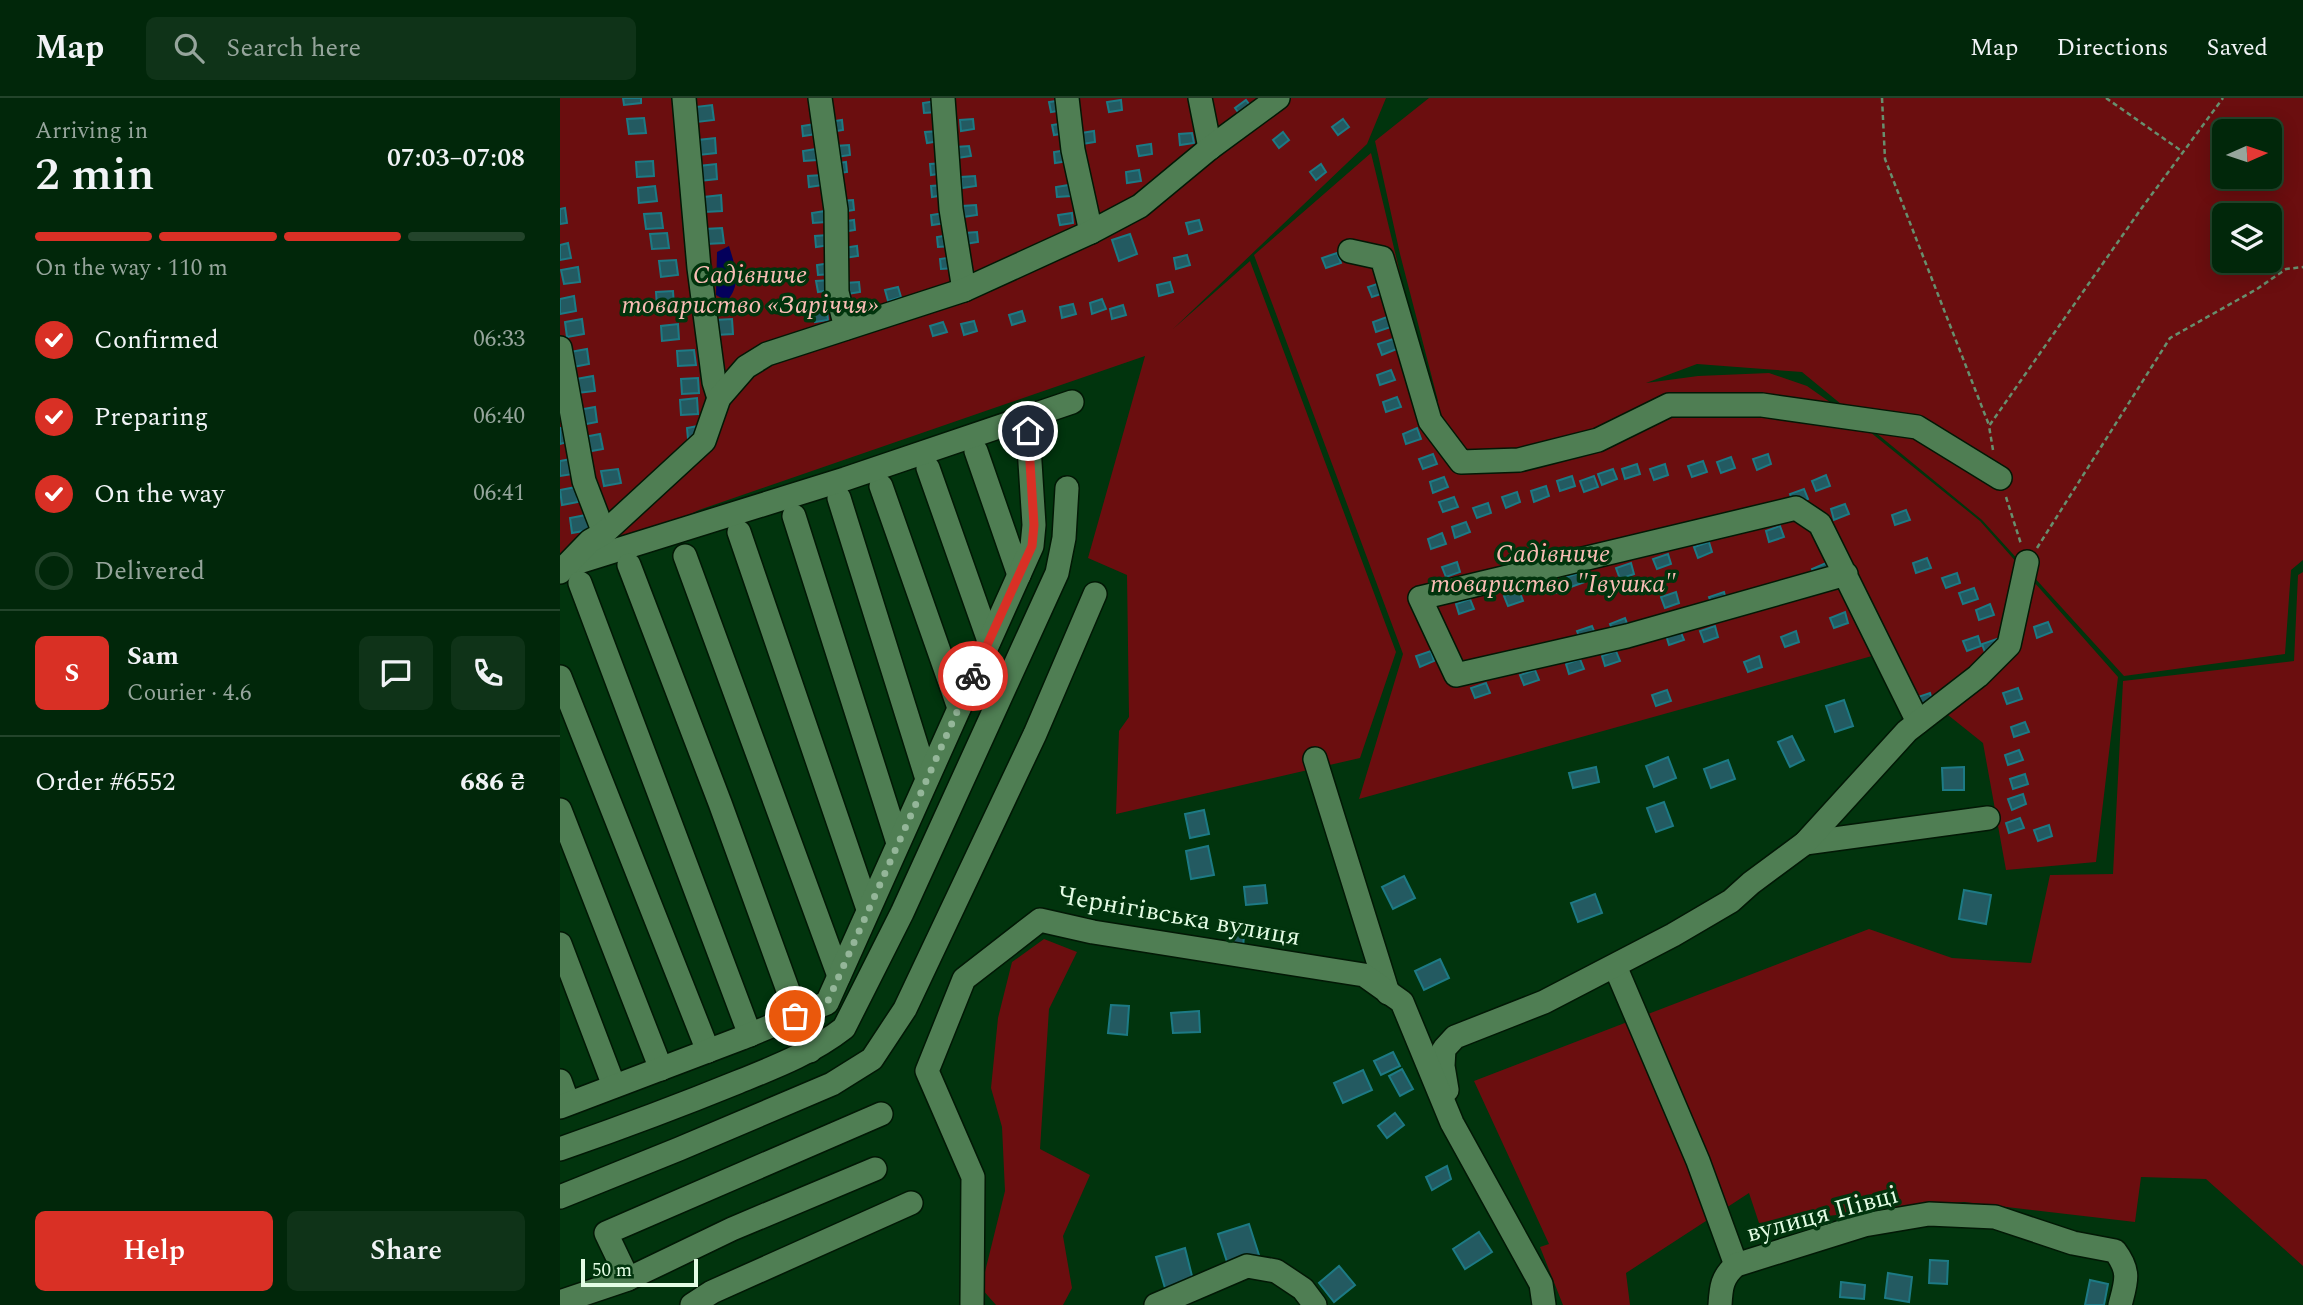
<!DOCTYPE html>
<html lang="en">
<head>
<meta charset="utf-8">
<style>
	:root { --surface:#01270a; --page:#0f3318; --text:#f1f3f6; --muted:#96a59c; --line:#23442b; --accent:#d93025 }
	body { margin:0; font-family:Spectral,serif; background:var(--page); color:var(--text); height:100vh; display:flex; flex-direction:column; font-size:26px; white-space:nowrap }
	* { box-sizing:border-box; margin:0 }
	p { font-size:23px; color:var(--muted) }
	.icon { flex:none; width:38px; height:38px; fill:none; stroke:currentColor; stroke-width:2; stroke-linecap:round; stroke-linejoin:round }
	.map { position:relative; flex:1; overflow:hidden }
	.side { display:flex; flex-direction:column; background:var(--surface); width:560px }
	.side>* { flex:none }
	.needle { width:46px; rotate:87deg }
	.buttons { position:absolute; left:1652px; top:21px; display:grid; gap:14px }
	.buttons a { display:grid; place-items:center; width:70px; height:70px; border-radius:10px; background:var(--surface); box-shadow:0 4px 18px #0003,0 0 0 2px var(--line); font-size:35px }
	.scale { position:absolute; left:21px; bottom:18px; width:117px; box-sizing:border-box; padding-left:7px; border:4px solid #e3fce4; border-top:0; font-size:19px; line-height:24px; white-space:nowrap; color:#e3fce4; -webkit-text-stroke:5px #01340d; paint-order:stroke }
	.pin { position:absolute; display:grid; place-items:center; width:60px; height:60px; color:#fff; margin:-30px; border:4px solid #fff; border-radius:50%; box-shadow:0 2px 7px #0007 }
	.courier { position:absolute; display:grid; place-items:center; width:70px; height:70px; margin:-35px; border:5px solid #d93025; border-radius:50%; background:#fff; color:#222; box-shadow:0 2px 9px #0007 }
	.overview em { font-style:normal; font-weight:600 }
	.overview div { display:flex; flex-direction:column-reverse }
	.overview { display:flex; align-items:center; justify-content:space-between; height:119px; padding:0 35px }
	h1 { font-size:46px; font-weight:600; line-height:52px }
	.bar { display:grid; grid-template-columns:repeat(4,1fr); gap:10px 7px; align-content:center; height:84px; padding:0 35px }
	.bar i { height:9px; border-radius:5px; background:var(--line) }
	.bar .on { background:var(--accent) }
	.bar p { grid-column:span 4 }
	.line { display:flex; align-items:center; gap:18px; padding:0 35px; border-top:2px solid var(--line) }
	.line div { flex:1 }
	.round { display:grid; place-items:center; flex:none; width:74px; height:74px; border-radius:10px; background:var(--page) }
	ol { padding:0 35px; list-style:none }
	li { display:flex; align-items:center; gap:21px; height:77px }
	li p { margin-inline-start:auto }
	li .icon { padding:7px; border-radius:50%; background:var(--accent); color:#fff; stroke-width:4 }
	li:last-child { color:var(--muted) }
	li i { width:38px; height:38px; border:4px solid var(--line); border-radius:50% }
	.action { display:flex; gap:14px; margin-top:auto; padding:14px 35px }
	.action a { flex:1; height:80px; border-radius:10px; background:var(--accent); color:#fff; font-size:28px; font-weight:600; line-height:80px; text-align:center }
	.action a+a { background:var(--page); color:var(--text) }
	header { display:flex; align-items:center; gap:42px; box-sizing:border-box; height:98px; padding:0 35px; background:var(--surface); border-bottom:2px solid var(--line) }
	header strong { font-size:33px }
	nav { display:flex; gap:38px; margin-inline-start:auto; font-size:24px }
	.search { width:490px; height:63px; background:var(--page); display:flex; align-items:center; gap:18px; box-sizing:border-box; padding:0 24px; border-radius:10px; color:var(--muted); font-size:26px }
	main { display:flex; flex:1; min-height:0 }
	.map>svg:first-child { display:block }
</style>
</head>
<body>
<header>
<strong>Map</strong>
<div class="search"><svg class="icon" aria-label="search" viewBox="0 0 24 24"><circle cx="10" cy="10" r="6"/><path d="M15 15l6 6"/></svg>Search here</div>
<nav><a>Map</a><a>Directions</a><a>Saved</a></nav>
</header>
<main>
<section class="side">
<div class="overview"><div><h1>2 min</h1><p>Arriving in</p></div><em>07:03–07:08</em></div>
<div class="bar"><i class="on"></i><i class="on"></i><i class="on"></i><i></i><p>On the way · 110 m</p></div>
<ol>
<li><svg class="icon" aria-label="check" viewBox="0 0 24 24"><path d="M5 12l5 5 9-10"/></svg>Confirmed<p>06:33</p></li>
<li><svg class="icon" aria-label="check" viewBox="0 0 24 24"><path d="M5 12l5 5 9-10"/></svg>Preparing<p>06:40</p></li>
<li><svg class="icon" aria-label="check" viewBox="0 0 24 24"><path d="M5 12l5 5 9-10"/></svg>On the way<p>06:41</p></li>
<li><i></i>Delivered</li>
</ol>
<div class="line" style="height:126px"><b class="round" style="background:var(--accent);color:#fff">S</b><div><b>Sam</b><p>Courier · 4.6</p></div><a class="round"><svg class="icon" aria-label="chat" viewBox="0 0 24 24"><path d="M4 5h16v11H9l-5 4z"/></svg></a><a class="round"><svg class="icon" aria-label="phone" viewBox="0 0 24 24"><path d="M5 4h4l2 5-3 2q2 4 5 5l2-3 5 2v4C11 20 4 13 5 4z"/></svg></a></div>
<div class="line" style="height:91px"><div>Order #6552</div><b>686 ₴</b></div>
<div class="action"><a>Help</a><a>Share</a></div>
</section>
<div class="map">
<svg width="1743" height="1207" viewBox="0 0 1743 1207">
	<rect width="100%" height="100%" fill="#01340d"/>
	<g fill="#6b0e0f" fill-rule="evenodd">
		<path d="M0 0H826L807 46 613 231 690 163 836 554 800 660 556 716 559 633 569 619 567 477 528 460 585 258 139 412 11 471 0 479Z"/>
		<path d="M869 0H1743V462L1731 472 1725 556 1564 578 1422 422 1242 274 1137 266 1086 285 1138 278 1209 275 1247 288 1294 321 1420 423 1558 579 1536 764 1446 772 1423 645 1388 617 1348 624 1337 609 1312 558 799 701 843 556 694 157 811 55 871 303H878L840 156 815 43ZM1664 33H1710V79H1664ZM1664 117H1710V163H1664Z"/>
		<path d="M1743 474V1168L1646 1081 1581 1079 1575 1124 1404 1104 1199 1125 1189 1095 1066 1175 1070 1207H1003L980 1149 989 1146 914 983 1309 831 1392 860 1471 865 1490 777 1553 776 1563 583 1734 563 1738 477Z"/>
		<path d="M484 841 517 854 489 911 480 1051 530 1077 503 1138 512 1190 503 1207H436L421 1190 445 1093 442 1029 431 990 438 920 452 864Z"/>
	</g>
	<path fill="#04005b" d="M169 148C175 168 182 186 167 203L156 197 157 154Z"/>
	<g fill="#235a61" stroke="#1d7a85" stroke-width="2">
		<path d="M63 0H81V5L64 7Z"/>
		<path d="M503 2 504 12 491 14 489 4Z"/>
		<path d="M561 2 562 12 549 14 547 4Z"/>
		<path d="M686 2 692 10 681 18 675 10Z"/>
		<path d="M376 3 377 14 364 15 363 5Z"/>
		<path d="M152 7 154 22 137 24 135 9Z"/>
		<path d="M84 20 86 35 69 36 67 21Z"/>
		<path d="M413 21 414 31 401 33 400 22Z"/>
		<path d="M783 21 789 29 778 37 772 29Z"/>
		<path d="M282 22 283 32 270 34 268 24Z"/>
		<path d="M506 25 507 35 494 37 492 27Z"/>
		<path d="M255 26 257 36 243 38 242 28Z"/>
		<path d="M379 33 380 43 367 45 365 34Z"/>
		<path d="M534 33 535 44 522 46 521 35Z"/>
		<path d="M723 34 729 42 719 50 713 42Z"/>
		<path d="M632 35 634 45 620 47 619 36Z"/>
		<path d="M155 40 156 55 139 57 138 42Z"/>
		<path d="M591 46 592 56 579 58 577 48Z"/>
		<path d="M289 47 290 57 276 59 275 48Z"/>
		<path d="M409 48 411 58 397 60 396 49Z"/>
		<path d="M256 51 257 62 244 63 243 53Z"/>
		<path d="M508 52 509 63 495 65 494 54Z"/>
		<path d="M93 63 94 78 77 79 76 64Z"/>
		<path d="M286 64 287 74 273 76 272 66Z"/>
		<path d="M384 65 385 75 371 77 370 66Z"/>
		<path d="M156 66 157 81 140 83 139 68Z"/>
		<path d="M761 66 766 74 756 82 750 74Z"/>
		<path d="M579 72 581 83 567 85 566 74Z"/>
		<path d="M262 77 263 87 249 89 248 78Z"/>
		<path d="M415 78 416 88 402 90 401 79Z"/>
		<path d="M384 87 385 97 372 99 371 88Z"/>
		<path d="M509 87 511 98 497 99 496 89Z"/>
		<path d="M95 88 97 103 79 105 78 90Z"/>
		<path d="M161 97 162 113 145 114 144 99Z"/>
		<path d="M293 102 294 112 281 114 279 103Z"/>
		<path d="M416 107 417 117 403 119 402 108Z"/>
		<path d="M5 110 7 125 0 126V111Z"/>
		<path d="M265 113 266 124 253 125 252 115Z"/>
		<path d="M101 115 103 130 86 131 84 116Z"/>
		<path d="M385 115 386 125 372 127 371 117Z"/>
		<path d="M512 115 513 125 500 127 498 117Z"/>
		<path d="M294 122 295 132 282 134 280 124Z"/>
		<path d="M639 122 642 132 629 136 626 125Z"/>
		<path d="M162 130 164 145 146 146 145 131Z"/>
		<path d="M417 134 418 144 405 146 404 135Z"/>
		<path d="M107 135 109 150 92 151 90 136Z"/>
		<path d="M570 136 577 156 559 163 552 142Z"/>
		<path d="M268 137 270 147 256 149 255 138Z"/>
		<path d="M390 137 392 148 378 149 377 139Z"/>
		<path d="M8 145 11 160 0 162V147Z"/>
		<path d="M297 148 298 158 284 160 283 150Z"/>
		<path d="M777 155 781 165 766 170 762 160Z"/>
		<path d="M627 157 630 167 616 171 614 160Z"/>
		<path d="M394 159 395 170 381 171 380 161Z"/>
		<path d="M116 162 118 177 101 179 99 163Z"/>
		<path d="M271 165 272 176 258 177 257 167Z"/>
		<path d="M18 169 20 184 4 186 1 172Z"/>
		<path d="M270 182 271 192 258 194 256 183Z"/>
		<path d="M299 184 300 194 287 196 285 185Z"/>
		<path d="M610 184 613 194 599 198 597 187Z"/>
		<path d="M823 184 827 194 812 199 808 189Z"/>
		<path d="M338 189 341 199 328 203 325 192Z"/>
		<path d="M113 193 114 208 97 209 96 194Z"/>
		<path d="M14 198 16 213 0 216V201Z"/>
		<path d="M542 201 546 211 532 216 530 205Z"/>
		<path d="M513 206 516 216 502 220 500 209Z"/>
		<path d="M563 207 566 217 552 221 550 211Z"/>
		<path d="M267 212 268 222 255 224 253 213Z"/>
		<path d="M462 213 465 223 452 227 449 217Z"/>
		<path d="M827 219 831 229 816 234 813 224Z"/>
		<path d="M22 221 24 236 7 239 5 224Z"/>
		<path d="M172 221 173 236 156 237 155 222Z"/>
		<path d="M414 223 417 233 404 237 401 226Z"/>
		<path d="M383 224 387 234 373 238 370 228Z"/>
		<path d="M118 226 119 241 102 243 101 228Z"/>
		<path d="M833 241 837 251 822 257 818 246Z"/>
		<path d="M27 251 29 266 13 269 10 254Z"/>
		<path d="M134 252 136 267 118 268 117 253Z"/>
		<path d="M831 272 835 282 820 287 817 277Z"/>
		<path d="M33 278 35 293 18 295 16 281Z"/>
		<path d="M138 280 139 295 122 296 121 281Z"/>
		<path d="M837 299 841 309 826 314 823 304Z"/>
		<path d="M137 300 138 316 121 317 120 302Z"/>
		<path d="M35 309 37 324 21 327 18 312Z"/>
		<path d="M138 328 139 340 128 341 127 330Z"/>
		<path d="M0 330H5L7 344 0 346Z"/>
		<path d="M857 330 861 341 846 346 843 336Z"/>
		<path d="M40 336 43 351 26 354 24 339Z"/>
		<path d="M873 356 877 366 863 371 859 361Z"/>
		<path d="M1208 356 1211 366 1197 372 1193 361Z"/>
		<path d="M1171 359 1175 370 1161 375 1157 364Z"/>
		<path d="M11 361 13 376 0 378V363Z"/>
		<path d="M1143 363 1147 374 1132 379 1128 368Z"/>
		<path d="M1077 366 1080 376 1065 381 1062 371Z"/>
		<path d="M1105 366 1108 377 1094 382 1090 371Z"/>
		<path d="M58 371 61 385 44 388 41 373Z"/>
		<path d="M1053 371 1057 381 1042 387 1038 376Z"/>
		<path d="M1266 377 1270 388 1256 393 1252 383Z"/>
		<path d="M1012 378 1015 388 1000 393 997 383Z"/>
		<path d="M1034 378 1038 389 1024 394 1020 383Z"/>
		<path d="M884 379 888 389 873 395 870 384Z"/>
		<path d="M986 388 989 398 974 404 971 393Z"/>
		<path d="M16 389 18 404 2 407 0 392Z"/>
		<path d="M1244 391 1248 401 1234 407 1230 396Z"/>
		<path d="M957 394 960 404 946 410 942 399Z"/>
		<path d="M894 399 898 409 883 414 879 404Z"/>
		<path d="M928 405 931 415 917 420 913 410Z"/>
		<path d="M1285 406 1289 416 1274 422 1271 411Z"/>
		<path d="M1346 412 1350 422 1335 427 1332 417Z"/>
		<path d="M26 417 29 432 12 435 10 420Z"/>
		<path d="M906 424 910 434 895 440 892 429Z"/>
		<path d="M1220 428 1224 439 1209 444 1206 433Z"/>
		<path d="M882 435 886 446 871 451 868 441Z"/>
		<path d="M1149 444 1152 454 1138 460 1134 449Z"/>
		<path d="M1108 456 1111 466 1097 471 1093 461Z"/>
		<path d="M1367 460 1371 470 1356 475 1353 465Z"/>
		<path d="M897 464 900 474 886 479 882 469Z"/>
		<path d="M1071 465 1074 476 1060 481 1056 470Z"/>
		<path d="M1266 465 1270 476 1255 481 1252 471Z"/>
		<path d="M1022 474 1025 484 1011 489 1007 479Z"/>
		<path d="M1397 475 1400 485 1386 490 1382 480Z"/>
		<path d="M1003 481 1007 491 992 496 988 486Z"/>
		<path d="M1414 490 1418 501 1403 506 1399 495Z"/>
		<path d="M959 492 963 503 948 508 944 498Z"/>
		<path d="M1116 494 1119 505 1105 510 1101 499Z"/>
		<path d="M1164 494 1167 505 1153 510 1149 499Z"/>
		<path d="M910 501 914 511 899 516 896 506Z"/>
		<path d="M1430 506 1434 517 1419 522 1416 512Z"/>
		<path d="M1285 514 1288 525 1274 530 1270 520Z"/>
		<path d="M1065 520 1069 531 1054 536 1050 526Z"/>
		<path d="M1488 524 1492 534 1477 540 1474 529Z"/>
		<path d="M1032 528 1036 538 1021 543 1017 533Z"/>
		<path d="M1155 528 1158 539 1144 544 1140 533Z"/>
		<path d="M1120 532 1124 542 1109 547 1106 537Z"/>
		<path d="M1236 533 1239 544 1225 549 1221 539Z"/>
		<path d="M1418 538 1421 548 1407 553 1403 543Z"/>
		<path d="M1437 541 1441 552 1426 557 1422 546Z"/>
		<path d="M871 553 874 563 860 569 856 558Z"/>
		<path d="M1056 553 1060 563 1045 568 1042 558Z"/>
		<path d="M1199 558 1202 569 1188 574 1184 564Z"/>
		<path d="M1020 561 1024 571 1009 576 1006 566Z"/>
		<path d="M975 572 979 582 964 587 960 577Z"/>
		<path d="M926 585 930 595 915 600 911 590Z"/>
		<path d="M1458 590 1462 601 1447 606 1443 595Z"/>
		<path d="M1107 592 1111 603 1096 608 1092 597Z"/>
		<path d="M1370 595 1373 605 1359 610 1355 600Z"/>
		<path d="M1284 602 1293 628 1275 634 1266 608Z"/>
		<path d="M1465 624 1469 634 1454 639 1451 629Z"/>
		<path d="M1232 638 1244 662 1230 669 1218 644Z"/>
		<path d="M1459 652 1463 662 1448 667 1445 657Z"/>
		<path d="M1108 659 1116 680 1094 689 1086 668Z"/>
		<path d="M1168 662 1175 681 1151 690 1144 671Z"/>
		<path d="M1036 669 1039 684 1013 690 1009 675Z"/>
		<path d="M1404 669V692H1383L1382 670Z"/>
		<path d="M1465 676 1468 686 1453 691 1450 681Z"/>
		<path d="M1463 696 1466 706 1452 712 1448 701Z"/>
		<path d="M1104 704 1113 728 1096 734 1087 710Z"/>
		<path d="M644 712 649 736 630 740 625 716Z"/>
		<path d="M1460 720 1464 730 1449 735 1446 725Z"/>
		<path d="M1489 727 1492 738 1478 743 1474 732Z"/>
		<path d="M648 748 654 777 631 781 626 753Z"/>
		<path d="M844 778 855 800 833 811 822 789Z"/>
		<path d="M705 787 707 805 686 807 684 789Z"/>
		<path d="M1404 792 1431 797 1426 826 1399 821Z"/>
		<path d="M1035 796 1042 815 1018 824 1011 805Z"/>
		<path d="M670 836H684L683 851 669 850Z"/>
		<path d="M880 861 889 880 864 892 855 873Z"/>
		<path d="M551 907 569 908 567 937 548 935Z"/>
		<path d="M639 913 640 934 613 935 611 915Z"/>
		<path d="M833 954 840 968 821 977 814 963Z"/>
		<path d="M842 971 853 991 840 998 829 978Z"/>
		<path d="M803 972 812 992 783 1005 774 985Z"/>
		<path d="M835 1015 844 1027 827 1040 818 1028Z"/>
		<path d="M887 1068 891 1081 872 1092 866 1079Z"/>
		<path d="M689 1126 699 1157 668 1167 658 1136Z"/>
		<path d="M919 1134 932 1154 905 1171 893 1151Z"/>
		<path d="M625 1150 633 1182 605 1190 596 1159Z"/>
		<path d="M1370 1162 1388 1163 1387 1186 1369 1185Z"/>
		<path d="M779 1168 795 1187 774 1204 759 1185Z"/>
		<path d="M1328 1175 1352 1179 1349 1204 1325 1200Z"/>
		<path d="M1530 1182 1548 1186 1544 1207H1525Z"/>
		<path d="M1281 1184 1305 1187 1304 1201 1280 1199Z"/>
	</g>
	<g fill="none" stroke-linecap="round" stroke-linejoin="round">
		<g stroke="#021805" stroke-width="26">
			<g id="minor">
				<path d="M124 0 139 170 154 284 159 300"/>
				<path d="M260 0 276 112 277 194 286 230"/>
				<path d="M383 0 391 111 404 192"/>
				<path d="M507 0 513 52 531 134"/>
				<path d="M640 0 650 50"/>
				<path d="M790 153 822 160 870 323 901 364 959 362 1038 342 1109 307H1202L1357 329 1440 380"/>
				<path d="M0 250 24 383 44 435"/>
				<path d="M416 353 459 477"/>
				<path d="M368 370 429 543"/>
				<path d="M321 388 399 610"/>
				<path d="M279 400 367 681"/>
				<path d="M234 418 338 745"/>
				<path d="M179 434 308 811"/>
				<path d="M125 458 279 878"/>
				<path d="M9 467 285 381 512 304"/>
				<path d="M69 467 160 705 250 953"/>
				<path d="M0 474 30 443 44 435 144 343 159 300 186 269 207 256 404 192 531 134 580 108 650 50 718 0"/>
				<path d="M1286 476 1067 538 896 577 860 500 1236 410 1260 426 1358 624"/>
				<path d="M20 485 190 937"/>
				<path d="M0 579 148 953"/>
				<path d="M755 661 828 895"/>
				<path d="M0 712 101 971"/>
				<path d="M1245 745 1428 720"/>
				<path d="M0 846 54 988"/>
				<path d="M1055 868 1138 1063 1176 1167"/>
				<path d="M0 983 8 1005"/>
				<path d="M887 992 883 968 884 951 895 939 984 904 1113 837 1171 803 1191 785 1245 745 1347 633 1418 578 1449 547 1467 464"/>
				<path d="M0 1009 182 940 267 905 472 448 474 427 468 333"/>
				<path d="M0 1051C60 1030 119 1008 178 984 215 969 252 955 284 930L342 815 497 475 504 440 507 390"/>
				<path d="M0 1099 119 1051 272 986 312 961 345 911 475 636 535 496"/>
				<path d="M68 1181 46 1135 321 1016"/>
				<path d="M0 1204 68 1181 172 1131 315 1071"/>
				<path d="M132 1207 152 1194 351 1105"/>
				<path d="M412 1207 413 1079 367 973 404 881 480 822 533 834 804 877 842 904 892 1025 981 1186 984 1207"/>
				<path d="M596 1207 687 1168 716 1173 743 1191 755 1207"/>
				<path d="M1160 1207C1161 1189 1162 1179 1176 1167L1304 1127 1369 1116 1435 1119 1513 1145 1555 1153C1571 1174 1566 1184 1560 1207"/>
			</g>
		</g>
		<g stroke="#678f6e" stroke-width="2.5" stroke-dasharray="5 3.5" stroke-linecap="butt">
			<path d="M1322 0 1325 61 1429 327"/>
			<path d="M1546 0 1623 54"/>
			<path d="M1433 352 1429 328 1581 111 1663 0"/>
			<path d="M1446 399 1461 446"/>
			<path d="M1477 450 1610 240 1697 191 1726 171 1743 169"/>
		</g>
		<use href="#minor" stroke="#4f7e53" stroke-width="23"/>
	</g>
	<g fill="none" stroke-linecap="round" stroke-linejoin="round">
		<path stroke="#94b699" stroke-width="7" stroke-dasharray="0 12.6" d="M235 918 267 905 413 578"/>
		<path stroke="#d93025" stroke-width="9" d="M413 578 472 448 474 427 468 333"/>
	</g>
	<g text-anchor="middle" stroke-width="7" stroke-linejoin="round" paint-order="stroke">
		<g font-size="26" font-style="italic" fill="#f9bdb5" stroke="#01340d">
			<text x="190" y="185">Садівниче<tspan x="190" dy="30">товариство «Заріччя»</tspan></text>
			<text x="993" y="464">Садівниче<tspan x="993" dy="30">товариство "Івушка"</tspan></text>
		</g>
		<g font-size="26" fill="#e3fce4" stroke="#01340d">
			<text transform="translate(619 817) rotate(10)" y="9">Чернігівська вулиця</text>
			<text transform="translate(1262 1115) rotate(-15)" y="9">вулиця Півці</text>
		</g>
	</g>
</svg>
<div class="buttons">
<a><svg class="needle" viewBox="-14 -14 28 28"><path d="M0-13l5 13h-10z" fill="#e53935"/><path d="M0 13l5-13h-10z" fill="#96a59c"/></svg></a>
<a><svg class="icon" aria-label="layers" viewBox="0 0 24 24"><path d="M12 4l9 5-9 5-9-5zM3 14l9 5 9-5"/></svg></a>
</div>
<div class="scale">50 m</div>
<div class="pin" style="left:235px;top:918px;background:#ea580c"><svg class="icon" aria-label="bag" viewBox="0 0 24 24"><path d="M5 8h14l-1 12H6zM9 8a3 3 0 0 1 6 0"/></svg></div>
<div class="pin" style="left:468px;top:333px;background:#1f2937"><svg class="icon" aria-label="home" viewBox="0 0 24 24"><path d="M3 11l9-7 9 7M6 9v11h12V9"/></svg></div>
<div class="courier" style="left:413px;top:578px"><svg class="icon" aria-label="bike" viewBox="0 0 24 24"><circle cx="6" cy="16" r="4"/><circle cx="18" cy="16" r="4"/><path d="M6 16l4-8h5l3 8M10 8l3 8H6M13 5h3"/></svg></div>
</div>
</main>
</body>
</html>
